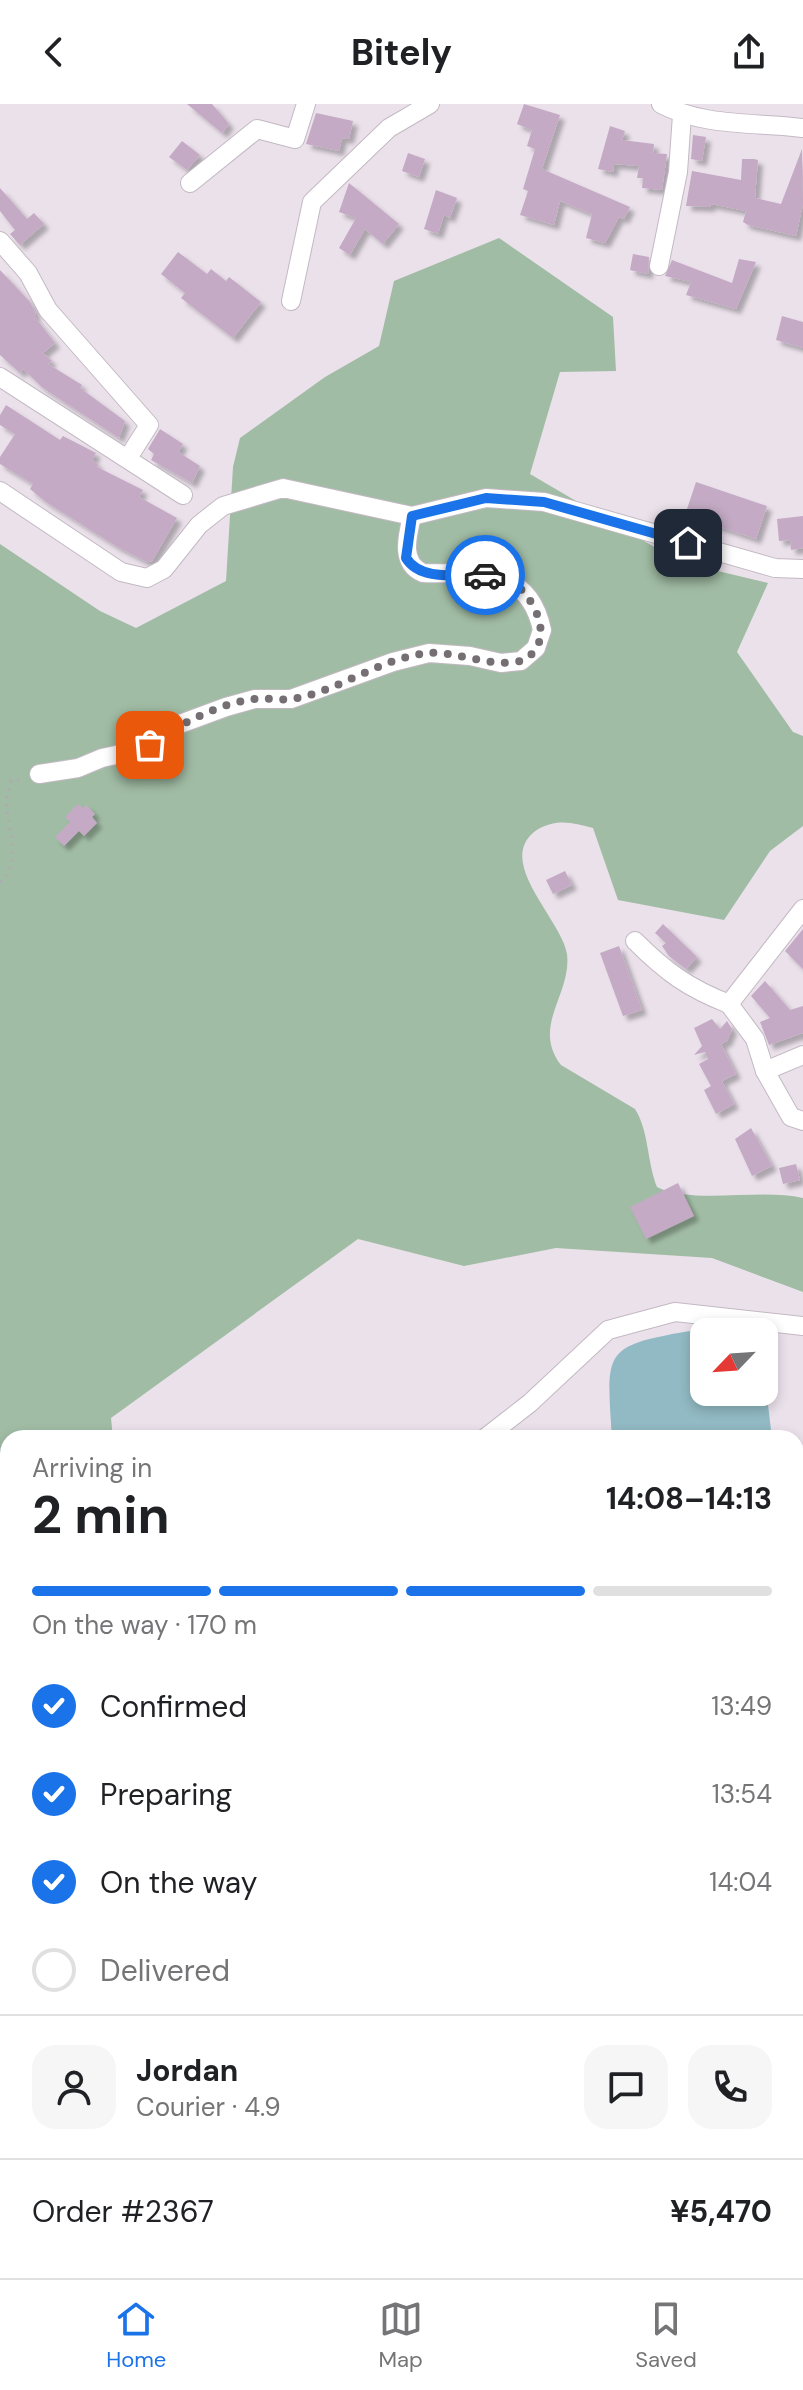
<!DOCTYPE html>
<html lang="en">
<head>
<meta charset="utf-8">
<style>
	:root { --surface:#fff; --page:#f6f6f6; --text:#202124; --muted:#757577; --line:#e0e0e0; --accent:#1a73e8 }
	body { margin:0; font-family:"DM Sans",sans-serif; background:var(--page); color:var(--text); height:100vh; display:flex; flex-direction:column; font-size:30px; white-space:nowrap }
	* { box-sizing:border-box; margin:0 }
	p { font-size:26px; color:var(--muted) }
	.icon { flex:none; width:44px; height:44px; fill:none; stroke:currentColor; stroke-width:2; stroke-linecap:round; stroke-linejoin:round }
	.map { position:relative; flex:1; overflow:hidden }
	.drawer { position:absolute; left:0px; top:1326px; width:804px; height:848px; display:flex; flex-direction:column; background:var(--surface); border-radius:24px 24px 0 0; box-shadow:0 4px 12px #0003 }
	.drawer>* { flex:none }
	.needle { width:52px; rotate:245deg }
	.buttons { position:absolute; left:690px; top:1214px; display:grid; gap:16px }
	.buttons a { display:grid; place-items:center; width:88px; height:88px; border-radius:16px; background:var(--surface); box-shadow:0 4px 12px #0003; font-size:40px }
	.pin { position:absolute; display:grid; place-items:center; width:68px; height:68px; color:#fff; margin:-34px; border-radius:16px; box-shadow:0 4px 12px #0006 }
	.courier { position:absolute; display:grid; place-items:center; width:80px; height:80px; margin:-40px; border:6px solid #1a73e8; border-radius:50%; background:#fff; color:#222; box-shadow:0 2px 10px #0007 }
	.overview em { font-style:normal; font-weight:700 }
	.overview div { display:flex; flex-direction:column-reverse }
	.overview { display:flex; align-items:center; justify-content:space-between; height:136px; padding:0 32px }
	h1 { font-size:52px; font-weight:700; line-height:60px }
	.bar { display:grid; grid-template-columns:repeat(4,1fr); gap:12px 8px; align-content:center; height:96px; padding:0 32px }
	.bar i { height:10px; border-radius:6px; background:var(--line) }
	.bar .active { background:var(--accent) }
	.bar p { grid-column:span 4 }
	.line { display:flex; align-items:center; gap:20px; padding:0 32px; border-top:2px solid var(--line) }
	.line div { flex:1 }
	.round { display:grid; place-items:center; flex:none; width:84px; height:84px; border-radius:24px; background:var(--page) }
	ol { padding:0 32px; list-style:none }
	li { display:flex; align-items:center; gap:24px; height:88px }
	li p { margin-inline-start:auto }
	li .icon { padding:8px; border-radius:50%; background:var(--accent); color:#fff; stroke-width:4 }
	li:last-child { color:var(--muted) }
	li i { width:44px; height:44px; border:4px solid var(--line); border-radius:50% }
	header { display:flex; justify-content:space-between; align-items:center; height:104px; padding:0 32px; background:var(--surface); font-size:36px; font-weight:700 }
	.dock { display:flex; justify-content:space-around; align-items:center; height:112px; border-top:2px solid var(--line); background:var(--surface); font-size:22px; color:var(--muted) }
	.dock a { display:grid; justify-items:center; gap:4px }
	.dock .active { color:var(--accent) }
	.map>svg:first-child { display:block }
</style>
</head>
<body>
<header><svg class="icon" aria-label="back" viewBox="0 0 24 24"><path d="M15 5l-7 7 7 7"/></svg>Bitely<svg class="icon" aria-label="share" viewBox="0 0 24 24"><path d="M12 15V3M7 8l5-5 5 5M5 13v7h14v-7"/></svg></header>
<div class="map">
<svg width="803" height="2174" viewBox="0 0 803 2174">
	<defs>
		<filter id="shadow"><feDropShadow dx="5" dy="5" stdDeviation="2" flood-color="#0004"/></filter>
	</defs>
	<rect width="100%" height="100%" fill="#ebe1eb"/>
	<g fill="#a1bca4">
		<path d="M499 134 613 213 616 267 560 268 530 370 680 458 768 479 737 548 793 628 803 632V722L770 747 724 816 618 796 593 724C572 718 553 714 534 728 496 759 562 816 567 850 572 890 531 922 561 961L635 1005C649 1027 647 1058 657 1083 693 1101 760 1084 803 1094V1188L712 1154 556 1144 464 1162 358 1135 111 1314 113 1334H8V1491L0 1496V440L100 507 136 524 226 477 233 363 240 334 325 273 379 242 394 177Z"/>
		<path d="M796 1640 803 1645V2174H0V1968L8 1961V2166H796Z"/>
	</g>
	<path fill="#92bac4" d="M695 1226 745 1228H704V1288H764V1267L772 1334H612C606 1244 603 1242 695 1226Z"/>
	<g fill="#c4aac4" filter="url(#shadow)">
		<path d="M187 0H212L229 20 222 29Z"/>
		<path d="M524 0 560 11 542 65 630 103 624 115 619 113 605 139 586 134 592 110 560 97 554 121 520 111 528 87 523 85 535 45 527 42 532 26 517 20Z"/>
		<path d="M316 9 353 17 349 35 342 34 339 47 306 40Z"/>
		<path d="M610 22 625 27 622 36 654 40 653 49 667 50 662 86 642 84 643 74H637L639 62 614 60 613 68 598 65Z"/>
		<path d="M693 31 706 33 702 57 691 55Z"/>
		<path d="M182 37 200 51 187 66 169 53Z"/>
		<path d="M802 45 803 100 796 132 748 121 743 118 746 107 711 100 710 103 686 102 692 67 741 76 742 55H754L758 56 755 94 781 100Z"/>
		<path d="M408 49 425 55 419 73 402 67Z"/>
		<path d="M349 79 399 120 383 140 365 125 350 151 339 144 356 114 339 108Z"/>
		<path d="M0 84 27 115 34 109 44 120 20 141 10 130 15 126 0 107Z"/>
		<path d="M436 86 457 94 450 114 444 111 438 130 424 125Z"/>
		<path d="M178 148 207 170 211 165 226 177 229 173 261 198 233 234 181 194 185 189 161 170Z"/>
		<path d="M633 150 649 153 648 170 630 166Z"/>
		<path d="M739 155 756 158 736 205 686 191 691 178 665 172 672 156 732 179Z"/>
		<path d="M0 166 30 198 36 210 34 212 55 239 43 249 52 257 48 260 82 281 80 284 125 317 119 334 43 284 23 265 20 269 0 251Z"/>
		<path d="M782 212 803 218V244L776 236Z"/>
		<path d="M6 301 60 336 63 332 96 349 92 356 98 360 97 363 143 386 139 393 177 414 152 457 147 458 116 442 46 398 30 385 33 380 0 360V353L15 330 0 321V311Z"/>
		<path d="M160 325 183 340 178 348 200 362 192 379 151 356 154 350 148 345Z"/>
		<path d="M696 378 767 402 756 435 685 411Z"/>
		<path d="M803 412V444L791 446 790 436 779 437 777 415Z"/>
		<path d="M78 700 83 704 86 701 95 710 92 713 97 719 84 732 79 727 64 742 55 733 70 718 65 713Z"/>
		<path d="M565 767 572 781 553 790 546 776Z"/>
		<path d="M663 820 697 853 686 865 669 852 662 842 666 839 655 829Z"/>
		<path d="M803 825V865L785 847Z"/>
		<path d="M619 842 642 906 623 912 600 849Z"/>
		<path d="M765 877 790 906 803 902V929L769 941 760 918 770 914 751 892Z"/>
		<path d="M712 915 720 925 727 917 732 925 727 937 721 940 736 970 722 977 734 1000 716 1010 704 986 711 982 699 960 708 955 705 948 694 951 702 942 694 924Z"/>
		<path d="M751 1024 772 1062 752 1072 735 1035Z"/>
		<path d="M796 1060 800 1076 783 1080 779 1064Z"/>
		<path d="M678 1079 694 1112 646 1135 630 1103Z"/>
	</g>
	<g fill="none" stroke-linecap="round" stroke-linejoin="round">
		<g stroke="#c3b9c3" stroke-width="20">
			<g id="minor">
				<path d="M661 0C704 23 755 18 803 24"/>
				<path d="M190 79 257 25 295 35 306 0"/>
				<path d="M0 137 28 169 48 206 149 321 128 354"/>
				<path d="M659 162 678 68 682 11"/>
				<path d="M291 197 312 98 389 24 430 0"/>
				<path d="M0 273 183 391"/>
				<path d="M0 387 121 468 147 474 164 465 199 421 223 402 283 384 412 412 486 394 544 398 775 464 803 465"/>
				<path d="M39 670 78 664 102 654 134 647 150 641 180 620 226 603 255 595H291L393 558 429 549 470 552 501 559 521 557 536 544 542 526C528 460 476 471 423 469 400 459 407 433 412 412"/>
				<path d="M803 805 729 900 755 935 765 967 791 1013 803 1017"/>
				<path d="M635 837C666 868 688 884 729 900"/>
				<path d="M765 967 803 951"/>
				<path d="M485 1334 530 1299 608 1226 675 1208 803 1222"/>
				<path d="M796 1545 803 1540"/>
			</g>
		</g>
		<path stroke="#b1a9b1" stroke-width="3" stroke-dasharray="2 6" stroke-linecap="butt" d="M0 778C23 758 8 729 7 703 6 695 9 686 11 677L25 674"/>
		<use href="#minor" stroke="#fff" stroke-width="18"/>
	</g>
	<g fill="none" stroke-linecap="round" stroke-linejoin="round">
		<path stroke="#756f74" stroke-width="8" stroke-dasharray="0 14.4" d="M150 641C180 620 217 600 254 595 266 593 279 597 291 595 339 588 381 553 429 549 456 547 503 567 525 555 550 540 541 510 526 491 515 477 502 472 485 471"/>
		<path stroke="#1a73e8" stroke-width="10" d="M485 471C459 470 421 478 406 454L412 412 486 394 544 398 688 439"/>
	</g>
</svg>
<div class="buttons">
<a><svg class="needle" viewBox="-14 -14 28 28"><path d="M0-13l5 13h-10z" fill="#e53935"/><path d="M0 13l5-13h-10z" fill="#757577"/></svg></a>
</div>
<div class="pin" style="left:150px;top:641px;background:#ea580c"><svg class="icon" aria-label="bag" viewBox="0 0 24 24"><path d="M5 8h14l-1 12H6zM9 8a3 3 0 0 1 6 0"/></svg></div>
<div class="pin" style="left:688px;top:439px;background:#1f2937"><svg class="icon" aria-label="home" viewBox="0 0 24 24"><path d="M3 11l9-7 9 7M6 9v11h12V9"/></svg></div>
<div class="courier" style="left:485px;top:471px"><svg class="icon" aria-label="car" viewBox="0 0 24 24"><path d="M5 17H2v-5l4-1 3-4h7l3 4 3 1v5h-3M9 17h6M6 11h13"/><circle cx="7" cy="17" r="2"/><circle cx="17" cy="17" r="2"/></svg></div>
<section class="drawer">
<div class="overview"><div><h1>2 min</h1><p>Arriving in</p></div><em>14:08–14:13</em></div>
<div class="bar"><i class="active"></i><i class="active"></i><i class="active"></i><i></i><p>On the way · 170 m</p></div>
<ol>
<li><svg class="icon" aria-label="check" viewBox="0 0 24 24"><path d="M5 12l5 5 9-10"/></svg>Confirmed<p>13:49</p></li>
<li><svg class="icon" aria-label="check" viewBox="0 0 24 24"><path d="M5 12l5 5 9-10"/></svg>Preparing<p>13:54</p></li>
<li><svg class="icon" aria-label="check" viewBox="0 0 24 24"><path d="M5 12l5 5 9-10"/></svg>On the way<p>14:04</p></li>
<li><i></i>Delivered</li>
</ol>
<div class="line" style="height:144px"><a class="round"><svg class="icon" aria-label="person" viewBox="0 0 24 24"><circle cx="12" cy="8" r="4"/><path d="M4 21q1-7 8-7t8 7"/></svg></a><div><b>Jordan</b><p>Courier · 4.9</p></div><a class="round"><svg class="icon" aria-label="chat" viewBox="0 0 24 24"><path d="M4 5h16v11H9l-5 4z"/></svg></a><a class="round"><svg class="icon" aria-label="phone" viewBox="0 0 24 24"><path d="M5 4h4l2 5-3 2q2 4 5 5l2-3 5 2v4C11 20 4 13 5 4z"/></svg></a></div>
<div class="line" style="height:104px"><div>Order #2367</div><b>¥5,470</b></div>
</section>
</div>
<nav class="dock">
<a class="active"><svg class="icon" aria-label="home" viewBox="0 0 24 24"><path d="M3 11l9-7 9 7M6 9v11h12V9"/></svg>Home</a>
<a><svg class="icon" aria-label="map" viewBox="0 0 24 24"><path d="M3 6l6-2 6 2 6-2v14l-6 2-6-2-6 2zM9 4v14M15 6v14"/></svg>Map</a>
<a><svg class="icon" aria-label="saved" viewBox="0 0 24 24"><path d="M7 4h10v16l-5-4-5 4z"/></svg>Saved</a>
</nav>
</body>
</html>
